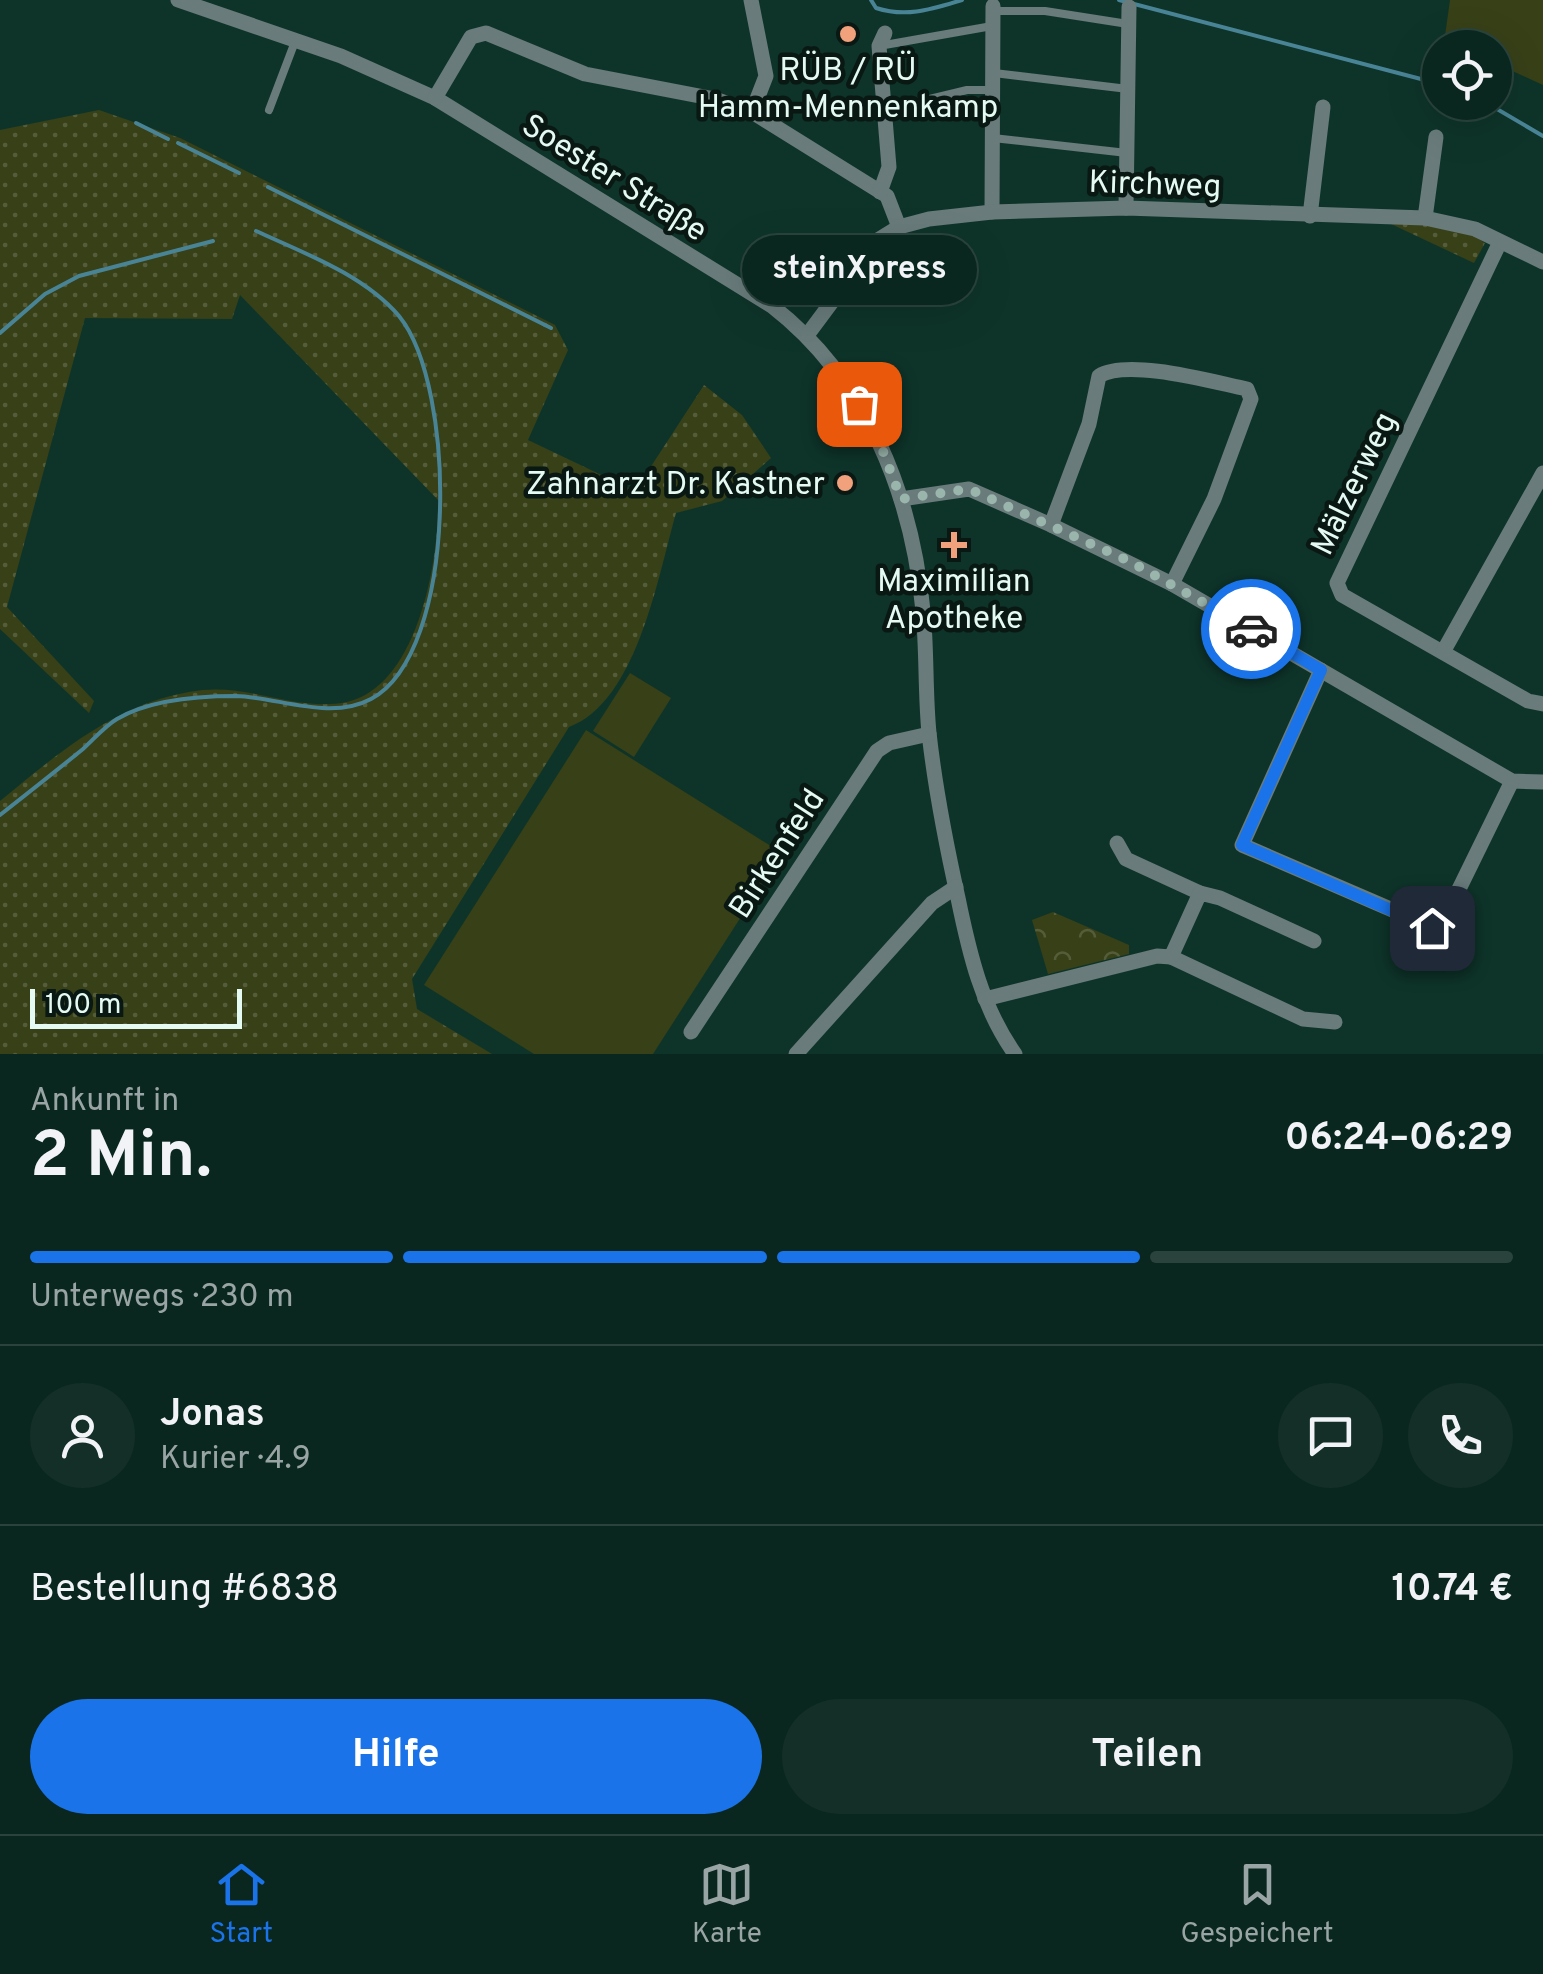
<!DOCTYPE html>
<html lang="de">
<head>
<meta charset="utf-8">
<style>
	:root { --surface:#0a271f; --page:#132f28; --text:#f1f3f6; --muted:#99a5a4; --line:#2a443d; --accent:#1a73e8 }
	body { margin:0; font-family:Overpass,sans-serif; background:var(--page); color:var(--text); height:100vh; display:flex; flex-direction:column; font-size:38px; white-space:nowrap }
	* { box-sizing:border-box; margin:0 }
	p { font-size:32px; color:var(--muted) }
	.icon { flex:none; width:55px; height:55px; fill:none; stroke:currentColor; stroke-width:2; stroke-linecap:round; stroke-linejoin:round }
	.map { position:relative; height:1054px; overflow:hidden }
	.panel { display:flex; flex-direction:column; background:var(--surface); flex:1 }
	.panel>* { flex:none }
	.controls { position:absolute; left:1422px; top:30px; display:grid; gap:20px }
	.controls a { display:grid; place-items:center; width:90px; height:90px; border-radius:50%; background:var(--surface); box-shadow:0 10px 40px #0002,0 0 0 2px var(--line); font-size:50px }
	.scale { position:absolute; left:30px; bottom:25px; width:212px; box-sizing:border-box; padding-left:10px; border:5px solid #e5faf2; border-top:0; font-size:28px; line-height:35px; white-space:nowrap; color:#e5faf2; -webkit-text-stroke:8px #091813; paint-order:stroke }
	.pin { position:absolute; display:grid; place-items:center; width:85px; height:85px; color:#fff; margin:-42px; border-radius:20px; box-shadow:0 5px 15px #0006 }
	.courier { position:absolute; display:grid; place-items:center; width:100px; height:100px; margin:-50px; border:8px solid #1a73e8; border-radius:50%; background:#fff; color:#222; box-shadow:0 2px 12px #0007 }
	.bubble { position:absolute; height:70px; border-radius:35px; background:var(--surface); box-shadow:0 10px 40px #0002,0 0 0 2px var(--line); font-size:32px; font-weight:700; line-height:70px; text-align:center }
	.head em { font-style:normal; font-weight:700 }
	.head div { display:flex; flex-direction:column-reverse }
	.head { display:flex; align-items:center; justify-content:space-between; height:170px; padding:0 30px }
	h1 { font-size:65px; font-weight:700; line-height:75px }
	.bar { display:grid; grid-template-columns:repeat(4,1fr); gap:15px 10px; align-content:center; height:120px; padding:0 30px }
	.bar i { height:12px; border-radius:8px; background:var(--line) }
	.bar .current { background:var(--accent) }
	.bar p { grid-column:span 4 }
	.line { display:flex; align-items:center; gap:25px; padding:0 30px; border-top:2px solid var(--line) }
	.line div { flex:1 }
	.round { display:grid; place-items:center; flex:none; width:105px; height:105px; border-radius:52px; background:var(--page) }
	.button { display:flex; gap:20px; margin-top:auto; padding:20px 30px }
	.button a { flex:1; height:115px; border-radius:60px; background:var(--accent); color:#fff; font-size:40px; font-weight:700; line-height:115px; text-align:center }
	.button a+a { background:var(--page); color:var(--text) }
	.menu { display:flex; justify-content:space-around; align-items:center; height:140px; border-top:2px solid var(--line); background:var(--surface); font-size:28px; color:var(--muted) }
	.menu a { display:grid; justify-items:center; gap:5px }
	.menu .current { color:var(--accent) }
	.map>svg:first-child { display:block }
</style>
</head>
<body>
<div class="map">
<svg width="1543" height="1054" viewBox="0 0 1543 1054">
	<defs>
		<pattern id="grass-dots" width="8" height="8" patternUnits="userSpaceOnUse" patternTransform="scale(2.5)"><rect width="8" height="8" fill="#374017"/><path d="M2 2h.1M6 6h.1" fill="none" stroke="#545c39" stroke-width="1.8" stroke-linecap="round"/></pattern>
		<pattern id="park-crowns" width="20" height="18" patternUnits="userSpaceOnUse" patternTransform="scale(2.5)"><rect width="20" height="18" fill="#374017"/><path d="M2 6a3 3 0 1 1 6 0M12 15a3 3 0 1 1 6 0" fill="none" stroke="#545c39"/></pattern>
	</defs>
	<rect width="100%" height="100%" fill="#0e3429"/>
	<g fill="url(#grass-dots)">
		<path d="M99 110 180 138 555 325 568 350 528 440 635 491 704 385 742 415 771 458 722 501 676 513C658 576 637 702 569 727L412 979 417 1009 492 1054H0V801C61 751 121 699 203 690 250 685 301 712 347 702 418 686 439 561 438 500L240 295 232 319 85 318 7 607 94 701 89 713 0 629V130Z"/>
		<path d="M1410 221 1475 236 1485 243 1474 263 1389 223Z"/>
	</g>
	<path fill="url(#park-crowns)" d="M1053 912 1129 945V954L1048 974 1032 920Z"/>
	<g fill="#374017">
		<path d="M1450 0H1543V85L1495 63V48L1456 47 1444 43Z"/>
		<path d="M630 673 671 698 634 757 593 731Z"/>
		<path d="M586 730 782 853 653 1054H534L424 985Z"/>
	</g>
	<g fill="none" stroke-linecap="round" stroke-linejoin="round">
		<g stroke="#498496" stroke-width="4">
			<path d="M871 0 876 8C907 18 932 9 962 0"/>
			<path d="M1119 0 1440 84"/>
			<path d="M1485 102 1543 136"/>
			<path d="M136 123 168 139"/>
			<path d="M178 143 239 173"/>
			<path d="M268 187 551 328"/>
			<path d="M0 333 45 294 79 276 213 241"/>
			<path d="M0 815C28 793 56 771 83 749 94 739 105 726 117 719 149 700 200 696 236 696 278 697 330 721 371 699 459 652 457 387 399 316 364 275 304 253 256 231"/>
		</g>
		<g stroke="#697b7b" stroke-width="8">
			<path d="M994 11H1045L1128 24"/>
			<path d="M879 46 992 26"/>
			<path d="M994 73 1128 89"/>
			<path d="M269 110 296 39"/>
			<path d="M884 110 967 90H992"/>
			<path d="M993 138 1127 153"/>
		</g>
		<g stroke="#697b7b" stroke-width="15">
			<path d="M178 0 341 56 435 98 772 306C866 379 912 494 923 611 927 651 925 692 929 733 935 787 946 844 958 898 969 952 982 1008 1015 1054"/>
			<path d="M751 0 766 76 752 112"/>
			<path d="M435 98 471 37 486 33 585 74 715 99 752 112 887 196 899 227"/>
			<path d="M880 192 889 167 879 46 885 33"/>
			<path d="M1126 208 1129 7"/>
			<path d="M992 212 993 6"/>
			<path d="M1310 216 1323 107"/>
			<path d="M1425 218 1436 137"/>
			<path d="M1500 242 1337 583 1342 595 1528 701 1543 704"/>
			<path d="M808 334 878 240 899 227 929 219 992 212 1126 208 1425 218 1475 229 1543 262"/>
			<path d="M901 499 969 489 1051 525 1172 584 1512 781 1543 782"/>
			<path d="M1051 525 1089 424 1099 376C1128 358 1213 382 1247 389L1251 399 1214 499 1172 584"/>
			<path d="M1443 652 1543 473"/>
			<path d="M1321 670 1242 845 1439 930 1512 781"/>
			<path d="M1117 843 1126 859 1200 893"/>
			<path d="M1171 957 1303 1019 1335 1022"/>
			<path d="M985 999 1157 956 1171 957 1200 893 1220 898 1314 941"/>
			<path d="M691 1032 877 751 889 743 929 734"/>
			<path d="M796 1054 932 903 956 887"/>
		</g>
	</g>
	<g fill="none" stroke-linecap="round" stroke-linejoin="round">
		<path stroke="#9ab5ac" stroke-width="10" stroke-dasharray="0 18" d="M859 404 878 438 901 499 969 489 1129 561 1251 629"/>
		<path stroke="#1a73e8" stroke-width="12" d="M1251 629 1321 670 1242 845 1432 928"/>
	</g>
	<g fill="#f1a17c" stroke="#091813" stroke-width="4">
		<circle cx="848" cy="34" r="10"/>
		<circle cx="845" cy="483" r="10"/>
		<path d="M949 530h10v10h10v10h-10v10h-10v-10h-10v-10h10z"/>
	</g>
	<g text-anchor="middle" stroke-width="9" stroke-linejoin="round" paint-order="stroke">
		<g font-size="32" fill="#e5faf2" stroke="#091813">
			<text x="848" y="80">RÜB / RÜ<tspan x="848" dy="37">Hamm-Mennenkamp</tspan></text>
			<text x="825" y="494" text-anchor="end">Zahnarzt Dr. Kastner</text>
			<text x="954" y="591">Maximilian<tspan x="954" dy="37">Apotheke</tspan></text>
		</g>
		<g font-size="32" fill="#e5faf2" stroke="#091813">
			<text transform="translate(615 177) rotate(32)" y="11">Soester Straße</text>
			<text transform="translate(1155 183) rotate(2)" y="11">Kirchweg</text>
			<text transform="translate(1353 483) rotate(-64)" y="11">Mälzerweg</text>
			<text transform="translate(776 853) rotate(-57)" y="11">Birkenfeld</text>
		</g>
	</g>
</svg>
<div class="controls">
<a><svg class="icon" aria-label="locate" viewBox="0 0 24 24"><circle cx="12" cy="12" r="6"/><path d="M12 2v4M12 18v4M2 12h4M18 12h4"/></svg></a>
</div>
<div class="scale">100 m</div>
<div class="pin" style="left:859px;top:404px;background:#ea580c"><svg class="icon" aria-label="bag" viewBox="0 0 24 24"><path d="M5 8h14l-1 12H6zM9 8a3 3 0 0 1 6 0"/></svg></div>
<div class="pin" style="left:1432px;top:928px;background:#1f2937"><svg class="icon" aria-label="home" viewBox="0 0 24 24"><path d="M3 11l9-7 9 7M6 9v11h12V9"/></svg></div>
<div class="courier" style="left:1251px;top:629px"><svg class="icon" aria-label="car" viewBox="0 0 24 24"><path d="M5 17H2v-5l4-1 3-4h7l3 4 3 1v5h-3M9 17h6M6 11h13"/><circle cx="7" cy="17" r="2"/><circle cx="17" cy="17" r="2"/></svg></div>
<div class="bubble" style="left:742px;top:235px;width:235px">steinXpress</div>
</div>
<section class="panel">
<div class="head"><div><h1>2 Min.</h1><p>Ankunft in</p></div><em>06:24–06:29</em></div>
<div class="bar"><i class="current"></i><i class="current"></i><i class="current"></i><i></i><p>Unterwegs · 230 m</p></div>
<div class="line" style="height:180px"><a class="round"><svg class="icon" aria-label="person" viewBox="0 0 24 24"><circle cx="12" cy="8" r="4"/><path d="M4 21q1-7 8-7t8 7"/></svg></a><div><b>Jonas</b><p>Kurier · 4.9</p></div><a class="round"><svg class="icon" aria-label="chat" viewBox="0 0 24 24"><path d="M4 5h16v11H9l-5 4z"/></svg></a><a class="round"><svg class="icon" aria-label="phone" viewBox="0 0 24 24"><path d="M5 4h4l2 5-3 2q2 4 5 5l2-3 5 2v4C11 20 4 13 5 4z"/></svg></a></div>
<div class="line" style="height:130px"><div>Bestellung #6838</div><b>10.74 €</b></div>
<div class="button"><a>Hilfe</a><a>Teilen</a></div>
</section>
<nav class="menu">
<a class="current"><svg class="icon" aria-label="home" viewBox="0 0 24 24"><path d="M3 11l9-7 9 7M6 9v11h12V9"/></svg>Start</a>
<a><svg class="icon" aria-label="map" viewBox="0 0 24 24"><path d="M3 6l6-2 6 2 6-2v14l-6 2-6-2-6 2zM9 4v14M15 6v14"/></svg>Karte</a>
<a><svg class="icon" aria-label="saved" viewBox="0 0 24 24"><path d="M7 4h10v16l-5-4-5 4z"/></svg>Gespeichert</a>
</nav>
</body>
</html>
